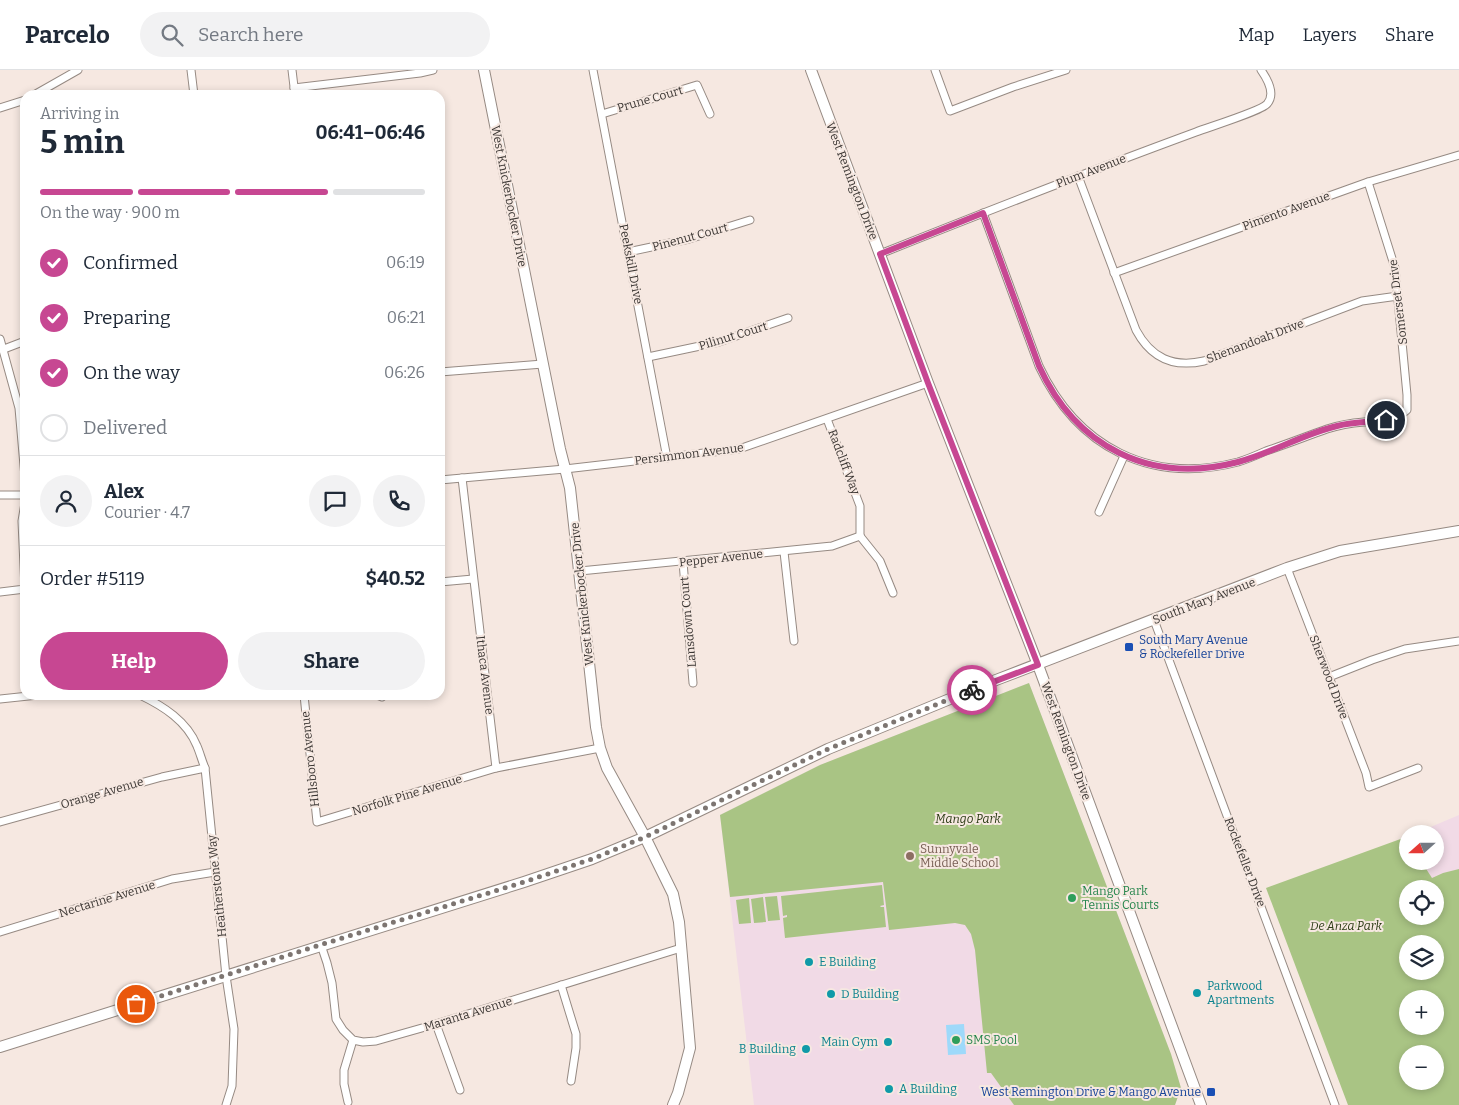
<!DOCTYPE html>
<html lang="en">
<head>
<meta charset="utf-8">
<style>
	:root { --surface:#fff; --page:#f2f2f3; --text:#1f2937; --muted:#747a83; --line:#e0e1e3; --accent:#c74792 }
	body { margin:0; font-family:Bitter,serif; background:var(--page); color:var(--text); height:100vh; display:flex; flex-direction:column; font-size:19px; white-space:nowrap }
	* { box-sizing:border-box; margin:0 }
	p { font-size:16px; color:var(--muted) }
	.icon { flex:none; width:28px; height:28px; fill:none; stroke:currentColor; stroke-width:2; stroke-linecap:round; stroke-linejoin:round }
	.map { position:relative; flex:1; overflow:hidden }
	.panel { position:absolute; left:20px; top:20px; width:425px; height:610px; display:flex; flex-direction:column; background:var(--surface); border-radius:15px; box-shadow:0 2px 8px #0003 }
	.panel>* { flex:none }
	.needle { width:32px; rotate:249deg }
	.controls { position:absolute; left:1399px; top:755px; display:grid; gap:10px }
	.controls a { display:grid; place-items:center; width:45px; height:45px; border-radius:50%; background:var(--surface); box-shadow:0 2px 8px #0003; font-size:25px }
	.pin { position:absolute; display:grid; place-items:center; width:42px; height:42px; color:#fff; margin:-21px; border:2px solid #fff; border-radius:50%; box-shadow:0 1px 5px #0007 }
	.courier { position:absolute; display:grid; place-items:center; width:50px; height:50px; margin:-25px; border:4px solid #c74792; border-radius:50%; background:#fff; color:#222; box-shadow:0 1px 6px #0007 }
	.headline em { font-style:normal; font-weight:700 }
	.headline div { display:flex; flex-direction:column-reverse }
	.headline { display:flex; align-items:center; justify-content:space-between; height:85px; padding:0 20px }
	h1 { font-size:32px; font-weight:700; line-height:38px }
	.bar { display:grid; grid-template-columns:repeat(4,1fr); gap:8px 5px; align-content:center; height:60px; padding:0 20px }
	.bar i { height:6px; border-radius:4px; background:var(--line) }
	.bar .current { background:var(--accent) }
	.bar p { grid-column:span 4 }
	.line { display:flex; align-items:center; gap:12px; padding:0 20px; border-top:1px solid var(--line) }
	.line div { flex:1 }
	.round { display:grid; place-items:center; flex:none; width:52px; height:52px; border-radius:26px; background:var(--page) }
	ol { padding:0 20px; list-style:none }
	li { display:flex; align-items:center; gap:15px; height:55px }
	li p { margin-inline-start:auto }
	li .icon { padding:5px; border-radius:50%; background:var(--accent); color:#fff; stroke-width:4 }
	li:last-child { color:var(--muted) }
	li i { width:28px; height:28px; border:2px solid var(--line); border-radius:50% }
	.button { display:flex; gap:10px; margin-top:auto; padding:10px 20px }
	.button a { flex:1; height:58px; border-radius:30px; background:var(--accent); color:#fff; font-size:20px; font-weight:700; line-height:58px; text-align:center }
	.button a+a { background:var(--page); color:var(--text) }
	header { display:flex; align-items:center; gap:30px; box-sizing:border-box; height:70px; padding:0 25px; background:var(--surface); border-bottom:1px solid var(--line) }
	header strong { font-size:24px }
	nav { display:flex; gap:28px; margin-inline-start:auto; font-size:18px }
	.search { width:350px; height:45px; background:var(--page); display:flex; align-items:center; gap:12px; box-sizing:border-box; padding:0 18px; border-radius:28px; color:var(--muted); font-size:19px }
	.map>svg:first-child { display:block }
</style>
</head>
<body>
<header>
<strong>Parcelo</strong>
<div class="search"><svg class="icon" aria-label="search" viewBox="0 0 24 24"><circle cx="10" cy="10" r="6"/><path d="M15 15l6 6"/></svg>Search here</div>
<nav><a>Map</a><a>Layers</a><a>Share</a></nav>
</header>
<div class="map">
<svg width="1459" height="1035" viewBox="0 0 1459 1035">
	<rect width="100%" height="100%" fill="#f6e8e1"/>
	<g fill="#f1dae6">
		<path d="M1029 613 1171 984 1181 1018 1175 1035H754L720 745 820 695Z"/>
		<path d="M1459 745V853L1421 791H1435V764H1414Z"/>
	</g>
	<g fill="#a9c484" fill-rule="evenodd">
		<path d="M1029 613 1171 984 1181 1018 1175 1035H1014L991 1003H987L975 880 971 864 965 855 955 853 889 860 883 812 730 827 720 745 820 695Z"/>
		<path d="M1406 767 1408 791H1421L1432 808 1443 803 1459 799V1035H1348L1266 818ZM1408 819H1435V846H1408ZM1408 874H1435V901H1408ZM1408 929H1435V956H1408ZM1408 984H1435V1011H1408Z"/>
		<path d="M882 815 884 835 880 836 881 837H884L886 857 785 868 783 848 787 847V845L783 846 781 826Z"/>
		<path d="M777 826 780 850 768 851 765 827Z"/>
		<path d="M763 827 766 852 754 853 751 829Z"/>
		<path d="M749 828 751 853 739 854 736 830Z"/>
	</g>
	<path fill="#9ed9fa" d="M964 954 966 984 948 985 946 955Z"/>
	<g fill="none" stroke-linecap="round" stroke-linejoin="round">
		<g stroke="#968a83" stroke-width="9">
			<g id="street">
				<path d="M191 0 194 25"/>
				<path d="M292 0 295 25"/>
				<path d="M593 0 667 388"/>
				<path d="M935 0 950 41 1013 17 1066 0"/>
				<path d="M294 18 420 3 433 0"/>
				<path d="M34 25 78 0"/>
				<path d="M0 38 25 30"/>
				<path d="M602 44 697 15 710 44"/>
				<path d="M1078 106 1136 260C1151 288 1173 298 1204 291L1362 231 1398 226"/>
				<path d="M983 143 1039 296C1077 377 1150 415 1238 392 1248 389 1257 385 1266 381 1287 374 1307 366 1327 359 1339 355 1351 353 1364 352 1375 351 1388 352 1398 347 1401 346 1404 342 1407 340V325L1395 198 1368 112"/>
				<path d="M628 182 689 169 750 150"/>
				<path d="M880 184C985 142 1090 101 1196 62 1209 57 1261 41 1267 34 1276 24 1268 10 1261 0"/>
				<path d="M1114 203 1368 112 1459 85"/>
				<path d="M0 269 19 338 25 407"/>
				<path d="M4 279 25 271"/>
				<path d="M648 287 719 272 788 248"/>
				<path d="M440 302 543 294"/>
				<path d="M827 349 860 436V466"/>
				<path d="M462 408 496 698 600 678"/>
				<path d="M440 410 565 399 739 379 928 313"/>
				<path d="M0 425H25"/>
				<path d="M1099 442 1124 386"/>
				<path d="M860 466 880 491 893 523"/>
				<path d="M784 482 794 571"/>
				<path d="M683 492 693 613"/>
				<path d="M1287 498 1366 703 1369 717 1418 698"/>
				<path d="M580 501 832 476 860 466"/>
				<path d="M440 512 473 509"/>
				<path d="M0 522 25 519 22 451 25 433"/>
				<path d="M1154 550 1335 1035"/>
				<path d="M1329 607 1372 590 1405 579 1459 571"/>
				<path d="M140 625C163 636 187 651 197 676 200 683 202 691 205 698L226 906 234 959 232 1016 226 1035"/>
				<path d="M304 625 317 752 496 698"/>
				<path d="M377 625 382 627"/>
				<path d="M304 626 313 625"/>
				<path d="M0 629 38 625"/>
				<path d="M0 752 162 707 205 698"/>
				<path d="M0 862 172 809 215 802"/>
				<path d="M321 875 327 893 332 913 336 949 343 960 353 970 363 972 376 971 436 954 681 878"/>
				<path d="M561 915 576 964V978L571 1011"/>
				<path d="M436 954 460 1020"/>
				<path d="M348 1032 344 1014V1000L353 970"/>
			</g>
		</g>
		<g stroke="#968a83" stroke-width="12">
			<g id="secondary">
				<path d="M484 0 560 379 570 418 596 657 600 678 607 698 645 767 673 824 679 852 690 978 678 1023 673 1035"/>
				<path d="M811 0 928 313 1038 595 1201 1035"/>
				<path d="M0 977 524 812 592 789 645 767 828 679 996 610 1287 498 1340 481 1459 461"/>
			</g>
		</g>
		<use href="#street" stroke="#fff" stroke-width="7"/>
		<use href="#secondary" stroke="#fff" stroke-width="10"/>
	</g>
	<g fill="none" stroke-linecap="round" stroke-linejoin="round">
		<path stroke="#7d7571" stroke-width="5" stroke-dasharray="0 9" d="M136 934 320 875 524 812 592 789 645 767 828 679 972 620"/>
		<path stroke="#c74792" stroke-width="6" d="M972 620 1038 595 928 313 880 184 983 143 1039 296C1076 377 1150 415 1238 392 1272 383 1303 364 1337 356 1353 352 1370 352 1386 350"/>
	</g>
	<g fill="#1a4fb4" stroke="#f6e8e1" stroke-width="2">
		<rect x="1124" y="572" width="10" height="10" rx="2.5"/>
		<rect x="1206" y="1017" width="10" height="10" rx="2.5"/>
	</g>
	<circle fill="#8d6e63" stroke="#f6e8e1" stroke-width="2" cx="910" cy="786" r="5"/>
	<g fill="#2e9e5b" stroke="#f6e8e1" stroke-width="2">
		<circle cx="1072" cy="828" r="5"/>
		<circle cx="956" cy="970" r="5"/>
	</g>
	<g fill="#0f9aa8" stroke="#f6e8e1" stroke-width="2">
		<circle cx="809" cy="892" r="5"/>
		<circle cx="1197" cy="923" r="5"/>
		<circle cx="831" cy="924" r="5"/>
		<circle cx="888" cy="972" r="5"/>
		<circle cx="806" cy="979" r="5"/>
		<circle cx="889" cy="1019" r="5"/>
	</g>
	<g text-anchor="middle" stroke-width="4" stroke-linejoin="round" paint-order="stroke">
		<g font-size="12" fill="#3c3734" stroke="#f6e8e1">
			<text transform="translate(650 29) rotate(-16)" y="4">Prune Court</text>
			<text transform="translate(1091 101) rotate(-21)" y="4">Plum Avenue</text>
			<text transform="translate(852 111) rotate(69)" y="4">West Remington Drive</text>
			<text transform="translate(509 126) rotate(79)" y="4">West Knickerbocker Drive</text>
			<text transform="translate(1286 141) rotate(-20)" y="4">Pimento Avenue</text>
			<text transform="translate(690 167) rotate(-15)" y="4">Pinenut Court</text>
			<text transform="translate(631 194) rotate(79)" y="4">Peekskill Drive</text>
			<text transform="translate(1398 232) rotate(-97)" y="4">Somerset Drive</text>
			<text transform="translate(733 266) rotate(-17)" y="4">Pilinut Court</text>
			<text transform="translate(1255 271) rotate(-21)" y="4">Shenandoah Drive</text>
			<text transform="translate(689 384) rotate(-7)" y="4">Persimmon Avenue</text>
			<text transform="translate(844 392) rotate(69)" y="4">Radcliff Way</text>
			<text transform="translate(721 488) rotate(-6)" y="4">Pepper Avenue</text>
			<text transform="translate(582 524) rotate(-96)" y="4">West Knickerbocker Drive</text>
			<text transform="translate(1204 531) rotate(-21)" y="4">South Mary Avenue</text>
			<text transform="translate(688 552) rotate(-95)" y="4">Lansdown Court</text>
			<text transform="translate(485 605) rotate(83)" y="4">Ithaca Avenue</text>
			<text transform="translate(1329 607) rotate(69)" y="4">Sherwood Drive</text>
			<text transform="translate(1066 671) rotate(70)" y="4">West Remington Drive</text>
			<text transform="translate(310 689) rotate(-96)" y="4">Hillsboro Avenue</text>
			<text transform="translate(102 723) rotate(-16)" y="4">Orange Avenue</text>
			<text transform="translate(407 725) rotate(-17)" y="4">Norfolk Pine Avenue</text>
			<text transform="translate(1245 792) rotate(69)" y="4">Rockefeller Drive</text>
			<text transform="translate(217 816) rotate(-96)" y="4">Heatherstone Way</text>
			<text transform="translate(107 829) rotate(-17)" y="4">Nectarine Avenue</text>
			<text transform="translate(468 944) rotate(-17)" y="4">Maranta Avenue</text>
		</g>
		<g font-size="12" fill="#164399" stroke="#f6e8e1" text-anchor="start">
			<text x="1139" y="574">South Mary Avenue<tspan x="1139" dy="14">&amp; Rockefeller Drive</tspan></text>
			<text x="1201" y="1026" text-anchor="end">West Remington Drive &amp; Mango Avenue</text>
		</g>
		<g font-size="12" font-style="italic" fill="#2d3c16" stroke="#f6e8e1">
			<text x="968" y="753">Mango Park</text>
			<text x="1346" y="860">De Anza Park</text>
		</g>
		<g font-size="12" fill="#785e54" stroke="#f6e8e1" text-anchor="start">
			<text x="920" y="783">Sunnyvale<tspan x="920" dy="14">Middle School</tspan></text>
		</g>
		<g font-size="12" fill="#27864d" stroke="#f6e8e1" text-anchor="start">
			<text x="1082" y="825">Mango Park<tspan x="1082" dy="14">Tennis Courts</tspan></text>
			<text x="966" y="974">SMS Pool</text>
		</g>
		<g font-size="12" fill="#0d838f" stroke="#f6e8e1" text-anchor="start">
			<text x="819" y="896">E Building</text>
			<text x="1207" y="920">Parkwood<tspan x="1207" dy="14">Apartments</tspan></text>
			<text x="841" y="928">D Building</text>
			<text x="878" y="976" text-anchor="end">Main Gym</text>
			<text x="796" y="983" text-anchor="end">B Building</text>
			<text x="899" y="1023">A Building</text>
		</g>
	</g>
</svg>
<div class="controls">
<a><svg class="needle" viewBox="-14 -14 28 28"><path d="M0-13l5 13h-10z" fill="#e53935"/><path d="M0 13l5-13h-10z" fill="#747a83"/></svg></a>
<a><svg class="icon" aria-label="locate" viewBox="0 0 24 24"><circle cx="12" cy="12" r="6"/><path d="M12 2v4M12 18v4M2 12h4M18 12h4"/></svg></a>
<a><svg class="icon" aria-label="layers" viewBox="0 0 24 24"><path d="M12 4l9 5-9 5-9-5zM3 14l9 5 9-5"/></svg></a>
<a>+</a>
<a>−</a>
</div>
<div class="pin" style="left:136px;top:934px;background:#ea580c"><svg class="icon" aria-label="bag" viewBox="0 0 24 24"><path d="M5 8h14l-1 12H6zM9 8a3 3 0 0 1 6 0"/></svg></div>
<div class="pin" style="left:1386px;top:350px;background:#1f2937"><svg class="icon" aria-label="home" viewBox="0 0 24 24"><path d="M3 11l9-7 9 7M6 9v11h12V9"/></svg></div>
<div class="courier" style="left:972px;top:620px"><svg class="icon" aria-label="bike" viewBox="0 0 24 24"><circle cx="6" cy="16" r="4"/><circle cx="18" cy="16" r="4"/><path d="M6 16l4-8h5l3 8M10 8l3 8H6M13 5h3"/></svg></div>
<section class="panel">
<div class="headline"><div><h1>5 min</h1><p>Arriving in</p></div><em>06:41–06:46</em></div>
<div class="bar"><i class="current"></i><i class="current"></i><i class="current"></i><i></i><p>On the way · 900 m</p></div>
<ol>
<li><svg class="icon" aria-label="check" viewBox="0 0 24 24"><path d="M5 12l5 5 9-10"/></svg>Confirmed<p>06:19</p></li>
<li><svg class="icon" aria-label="check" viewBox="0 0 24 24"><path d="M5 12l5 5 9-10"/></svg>Preparing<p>06:21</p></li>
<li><svg class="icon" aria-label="check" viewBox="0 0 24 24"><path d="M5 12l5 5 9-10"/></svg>On the way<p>06:26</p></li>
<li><i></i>Delivered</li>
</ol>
<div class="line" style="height:90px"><a class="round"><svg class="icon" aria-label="person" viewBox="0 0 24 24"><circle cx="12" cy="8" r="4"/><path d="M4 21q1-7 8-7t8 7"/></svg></a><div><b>Alex</b><p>Courier · 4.7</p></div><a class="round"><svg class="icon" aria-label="chat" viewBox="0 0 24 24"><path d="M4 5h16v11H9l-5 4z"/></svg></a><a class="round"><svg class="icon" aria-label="phone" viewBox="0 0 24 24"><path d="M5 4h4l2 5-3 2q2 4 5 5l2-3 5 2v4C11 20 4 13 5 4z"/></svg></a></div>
<div class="line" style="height:65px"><div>Order #5119</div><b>$40.52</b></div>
<div class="button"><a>Help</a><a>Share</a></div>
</section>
</div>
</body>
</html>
